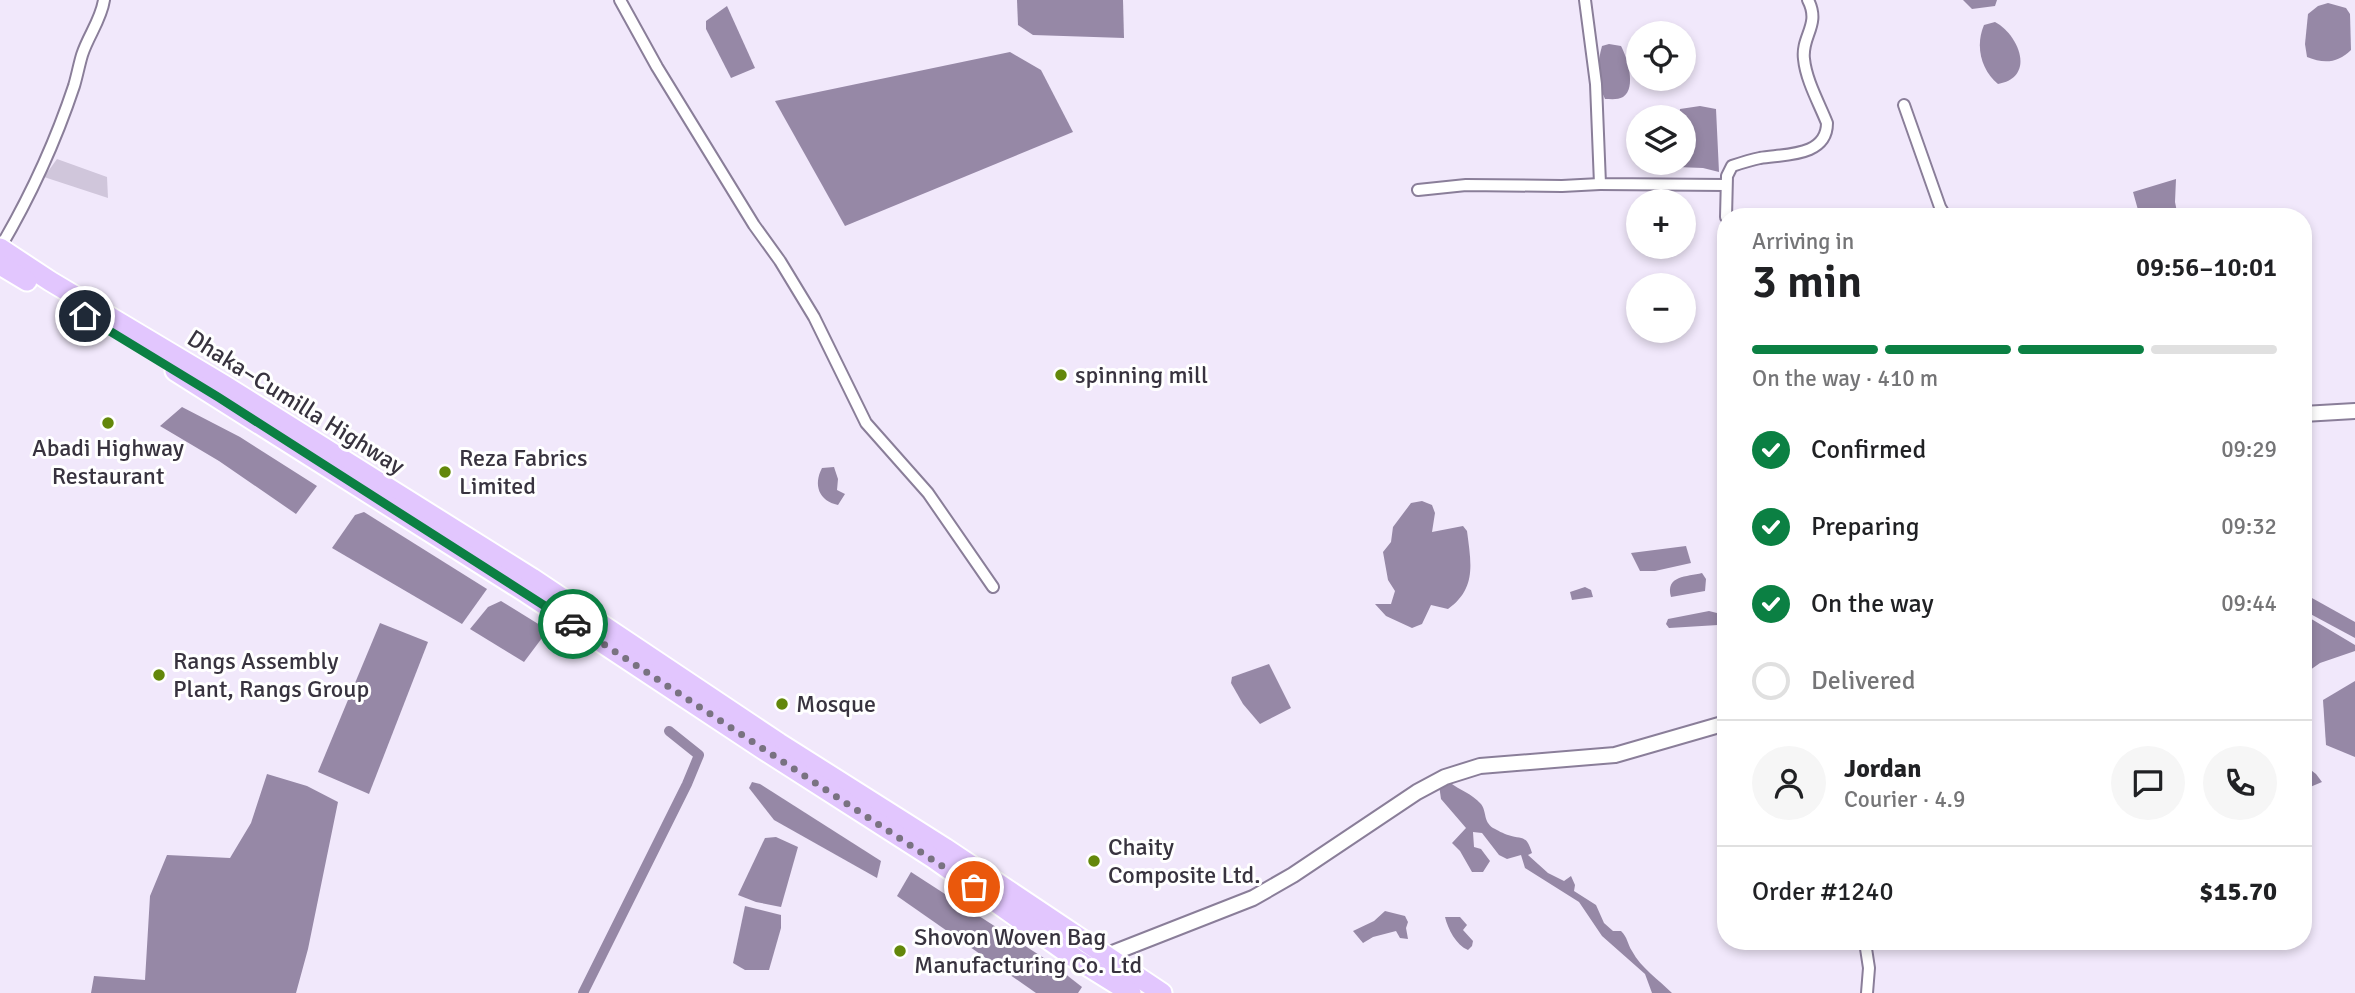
<!DOCTYPE html>
<html lang="en">
<head>
<meta charset="utf-8">
<style>
	:root { --surface:#fff; --page:#f6f6f6; --text:#202124; --muted:#757577; --line:#e0e0e0; --accent:#0b8043 }
	body { margin:0; font-family:Signika,sans-serif; background:var(--page); color:var(--text); height:100vh; display:flex; flex-direction:column; font-size:26px; white-space:nowrap }
	* { box-sizing:border-box; margin:0 }
	p { font-size:23px; color:var(--muted) }
	.icon { flex:none; width:38px; height:38px; fill:none; stroke:currentColor; stroke-width:2; stroke-linecap:round; stroke-linejoin:round }
	.map { position:relative; flex:1; overflow:hidden }
	.details { position:absolute; left:1717px; top:208px; width:595px; height:742px; display:flex; flex-direction:column; background:var(--surface); border-radius:28px; box-shadow:0 4px 10px #0003 }
	.details>* { flex:none }
	.tools { position:absolute; left:1626px; top:21px; display:grid; gap:14px }
	.tools a { display:grid; place-items:center; width:70px; height:70px; border-radius:50%; background:var(--surface); box-shadow:0 4px 10px #0003; font-size:35px }
	.pin { position:absolute; display:grid; place-items:center; width:60px; height:60px; color:#fff; margin:-30px; border:4px solid #fff; border-radius:50%; box-shadow:0 2px 7px #0007 }
	.courier { position:absolute; display:grid; place-items:center; width:70px; height:70px; margin:-35px; border:5px solid #0b8043; border-radius:50%; background:#fff; color:#222; box-shadow:0 2px 9px #0007 }
	.head em { font-style:normal; font-weight:600 }
	.head div { display:flex; flex-direction:column-reverse }
	.head { display:flex; align-items:center; justify-content:space-between; height:119px; padding:0 35px }
	h1 { font-size:46px; font-weight:600; line-height:52px }
	.bar { display:grid; grid-template-columns:repeat(4,1fr); gap:10px 7px; align-content:center; height:84px; padding:0 35px }
	.bar i { height:9px; border-radius:5px; background:var(--line) }
	.bar .selected { background:var(--accent) }
	.bar p { grid-column:span 4 }
	.line { display:flex; align-items:center; gap:18px; padding:0 35px; border-top:2px solid var(--line) }
	.line div { flex:1 }
	.round { display:grid; place-items:center; flex:none; width:74px; height:74px; border-radius:37px; background:var(--page) }
	ol { padding:0 35px; list-style:none }
	li { display:flex; align-items:center; gap:21px; height:77px }
	li p { margin-inline-start:auto }
	li .icon { padding:7px; border-radius:50%; background:var(--accent); color:#fff; stroke-width:4 }
	li:last-child { color:var(--muted) }
	li i { width:38px; height:38px; border:4px solid var(--line); border-radius:50% }
	.map>svg:first-child { display:block }
</style>
</head>
<body>
<div class="map">
<svg width="2355" height="993" viewBox="0 0 2355 993">
	<rect width="100%" height="100%" fill="#f1e8fb"/>
	<path fill="#d0c6db" d="M57 159 107 177 108 198 44 177Z"/>
	<g fill="#9688a6">
		<path d="M1017 0H1123L1124 38 1033 35 1018 25Z"/>
		<path d="M1963 0H1997L1995 6 1972 9Z"/>
		<path d="M2328 3 2346 8 2350 14 2351 50C2338 63 2324 64 2307 57L2305 44 2308 14 2318 6Z"/>
		<path d="M727 6 755 68 731 78 706 29V21Z"/>
		<path d="M1995 22C2018 34 2037 77 1998 84 1981 70 1975 46 1984 25Z"/>
		<path d="M1609 44 1621 46C1627 57 1637 88 1623 97 1618 100 1611 99 1605 99 1597 83 1597 63 1602 46Z"/>
		<path d="M1010 52 1041 70 1073 132 845 226 775 101Z"/>
		<path d="M1700 106 1716 109 1719 172 1703 168 1677 167V163H1684V117H1679L1680 109Z"/>
		<path d="M2176 179 2175 202 2178 217H2140L2133 192Z"/>
		<path d="M182 407 240 437 317 486 296 514 219 461 160 426Z"/>
		<path d="M834 467 838 479 837 490 845 494 838 505C819 501 813 485 822 468Z"/>
		<path d="M1422 501 1432 505 1435 513 1432 532 1463 526 1467 531C1471 563 1477 588 1448 609L1431 605 1422 624 1412 628 1386 616 1375 604H1391L1395 591 1388 580 1383 552 1391 542 1393 527 1411 503Z"/>
		<path d="M364 512 487 589 462 624 332 548 355 515Z"/>
		<path d="M1686 546 1691 563 1655 571H1640L1631 553Z"/>
		<path d="M1702 573 1706 579 1705 591 1671 597C1665 575 1687 577 1702 573Z"/>
		<path d="M1585 587 1591 590 1593 597 1572 600 1570 592Z"/>
		<path d="M2303 593 2355 622V638L2303 610Z"/>
		<path d="M501 601 548 630 524 662 470 629 488 607Z"/>
		<path d="M1709 611 1717 613 1718 625 1669 628 1666 624 1668 619Z"/>
		<path d="M2303 614 2355 645V651L2320 663 2303 675Z"/>
		<path d="M380 623 428 642 369 794 318 772Z"/>
		<path d="M1269 664 1291 708 1260 724 1243 704 1231 683 1232 677Z"/>
		<path d="M2355 681V757L2326 745 2323 700Z"/>
		<path d="M2303 764 2316 774 2322 782 2303 790Z"/>
		<path d="M267 774 307 786 338 802 308 949 296 993H91L94 976 145 980 150 896 167 855 230 858 251 823Z"/>
		<path d="M752 782 760 784 881 861 877 878 774 820 749 788Z"/>
		<path d="M1449 782C1461 791 1471 793 1481 804 1487 812 1483 821 1493 828 1497 830 1504 834 1508 835 1523 840 1526 834 1532 853L1528 855 1548 873 1564 881 1571 876 1575 885 1574 891 1596 905 1604 923 1613 931H1621C1628 938 1627 943 1632 951 1641 968 1659 980 1672 993H1652L1645 974 1602 936 1579 902 1525 868 1521 855 1507 859 1499 855 1482 833 1473 832 1474 847 1481 849 1490 861 1483 872H1472L1460 851 1452 843 1466 828 1441 799 1439 785Z"/>
		<path d="M776 837 798 847 781 907 756 902 738 895 765 838Z"/>
		<path d="M911 872 1050 962 1082 987 1078 993H1036L897 896Z"/>
		<path d="M745 906 781 915V928L769 970H745L733 963Z"/>
		<path d="M1385 911 1405 916 1408 922 1406 928 1408 939 1400 938 1396 931 1373 937 1363 943 1353 931 1374 921Z"/>
		<path d="M1445 917H1460L1467 925 1463 930 1473 941 1472 946 1468 950C1456 945 1448 929 1445 917Z"/>
	</g>
	<g fill="none" stroke-linecap="round" stroke-linejoin="round">
		<path stroke="#9688a6" stroke-width="10" d="M583 993 687 784 699 755 669 731"/>
		<g stroke="#8a7e99" stroke-width="14">
			<g id="minor">
				<path d="M620 0 657 67 754 225 780 261 814 317 866 423 928 493 993 587"/>
				<path d="M1585 0 1596 84 1600 184 1726 185"/>
				<path d="M1904 105 1940 207 1946 217"/>
				<path d="M1418 190 1466 185 1562 186 1600 184"/>
				<path d="M1726 217 1727 176 1732 166C1741 163 1750 160 1760 158 1784 154 1827 157 1827 123 1819 103 1806 80 1804 59 1801 36 1821 25 1808 0"/>
				<path d="M0 248C30 197 55 143 74 86 77 76 79 65 82 55 88 36 101 20 104 0"/>
				<path d="M1865 942 1869 968 1867 993"/>
			</g>
		</g>
		<g stroke="#8a7e99" stroke-width="18">
			<g id="tertiary">
				<path d="M2303 414 2355 411"/>
				<path d="M1105 956 1253 898 1293 875 1417 792 1445 777 1480 766 1615 755 1726 723"/>
			</g>
		</g>
		<g stroke="#fff" stroke-width="23">
			<g id="trunk">
				<path d="M0 248 50 281 224 385 532 578 779 743 945 848 1162 993"/>
				<path d="M0 265 27 281"/>
				<path d="M175 371 525 592 764 750 933 858 1076 959 1131 993"/>
			</g>
		</g>
		<use href="#minor" stroke="#fff" stroke-width="10"/>
		<use href="#tertiary" stroke="#fff" stroke-width="14"/>
		<use href="#trunk" stroke="#e2c6fe" stroke-width="19"/>
	</g>
	<g fill="none" stroke-linecap="round" stroke-linejoin="round">
		<path stroke="#797281" stroke-width="7" stroke-dasharray="0 12.6" d="M573 624 974 887"/>
		<path stroke="#0b8043" stroke-width="9" d="M85 316 218 397 573 624"/>
	</g>
	<g fill="#63870a" stroke="#fff" stroke-width="2.5">
		<circle cx="1061" cy="375" r="7"/>
		<circle cx="108" cy="423" r="7"/>
		<circle cx="445" cy="472" r="7"/>
		<circle cx="159" cy="675" r="7"/>
		<circle cx="782" cy="704" r="7"/>
		<circle cx="1094" cy="861" r="7"/>
		<circle cx="900" cy="951" r="7"/>
	</g>
	<g text-anchor="middle" stroke-width="6" stroke-linejoin="round" paint-order="stroke">
		<g font-size="24" fill="#38333f" stroke="#fff" text-anchor="start">
			<text x="1075" y="383">spinning mill</text>
			<text x="108" y="456" text-anchor="middle">Abadi Highway<tspan x="108" dy="28">Restaurant</tspan></text>
			<text x="459" y="466">Reza Fabrics<tspan x="459" dy="28">Limited</tspan></text>
			<text x="173" y="669">Rangs Assembly<tspan x="173" dy="28">Plant, Rangs Group</tspan></text>
			<text x="796" y="712">Mosque</text>
			<text x="1108" y="855">Chaity<tspan x="1108" dy="28">Composite Ltd.</tspan></text>
			<text x="914" y="945">Shovon Woven Bag<tspan x="914" dy="28">Manufacturing Co. Ltd</tspan></text>
		</g>
		<g font-size="24" fill="#38333f" stroke="#fff">
			<text transform="translate(296 402) rotate(32)" y="8">Dhaka–Cumilla Highway</text>
		</g>
	</g>
</svg>
<div class="tools">
<a><svg class="icon" aria-label="locate" viewBox="0 0 24 24"><circle cx="12" cy="12" r="6"/><path d="M12 2v4M12 18v4M2 12h4M18 12h4"/></svg></a>
<a><svg class="icon" aria-label="layers" viewBox="0 0 24 24"><path d="M12 4l9 5-9 5-9-5zM3 14l9 5 9-5"/></svg></a>
<a>+</a>
<a>−</a>
</div>
<div class="pin" style="left:974px;top:887px;background:#ea580c"><svg class="icon" aria-label="bag" viewBox="0 0 24 24"><path d="M5 8h14l-1 12H6zM9 8a3 3 0 0 1 6 0"/></svg></div>
<div class="pin" style="left:85px;top:316px;background:#1f2937"><svg class="icon" aria-label="home" viewBox="0 0 24 24"><path d="M3 11l9-7 9 7M6 9v11h12V9"/></svg></div>
<div class="courier" style="left:573px;top:624px"><svg class="icon" aria-label="car" viewBox="0 0 24 24"><path d="M5 17H2v-5l4-1 3-4h7l3 4 3 1v5h-3M9 17h6M6 11h13"/><circle cx="7" cy="17" r="2"/><circle cx="17" cy="17" r="2"/></svg></div>
<section class="details">
<div class="head"><div><h1>3 min</h1><p>Arriving in</p></div><em>09:56–10:01</em></div>
<div class="bar"><i class="selected"></i><i class="selected"></i><i class="selected"></i><i></i><p>On the way · 410 m</p></div>
<ol>
<li><svg class="icon" aria-label="check" viewBox="0 0 24 24"><path d="M5 12l5 5 9-10"/></svg>Confirmed<p>09:29</p></li>
<li><svg class="icon" aria-label="check" viewBox="0 0 24 24"><path d="M5 12l5 5 9-10"/></svg>Preparing<p>09:32</p></li>
<li><svg class="icon" aria-label="check" viewBox="0 0 24 24"><path d="M5 12l5 5 9-10"/></svg>On the way<p>09:44</p></li>
<li><i></i>Delivered</li>
</ol>
<div class="line" style="height:126px"><a class="round"><svg class="icon" aria-label="person" viewBox="0 0 24 24"><circle cx="12" cy="8" r="4"/><path d="M4 21q1-7 8-7t8 7"/></svg></a><div><b>Jordan</b><p>Courier · 4.9</p></div><a class="round"><svg class="icon" aria-label="chat" viewBox="0 0 24 24"><path d="M4 5h16v11H9l-5 4z"/></svg></a><a class="round"><svg class="icon" aria-label="phone" viewBox="0 0 24 24"><path d="M5 4h4l2 5-3 2q2 4 5 5l2-3 5 2v4C11 20 4 13 5 4z"/></svg></a></div>
<div class="line" style="height:91px"><div>Order #1240</div><b>$15.70</b></div>
</section>
</div>
</body>
</html>
